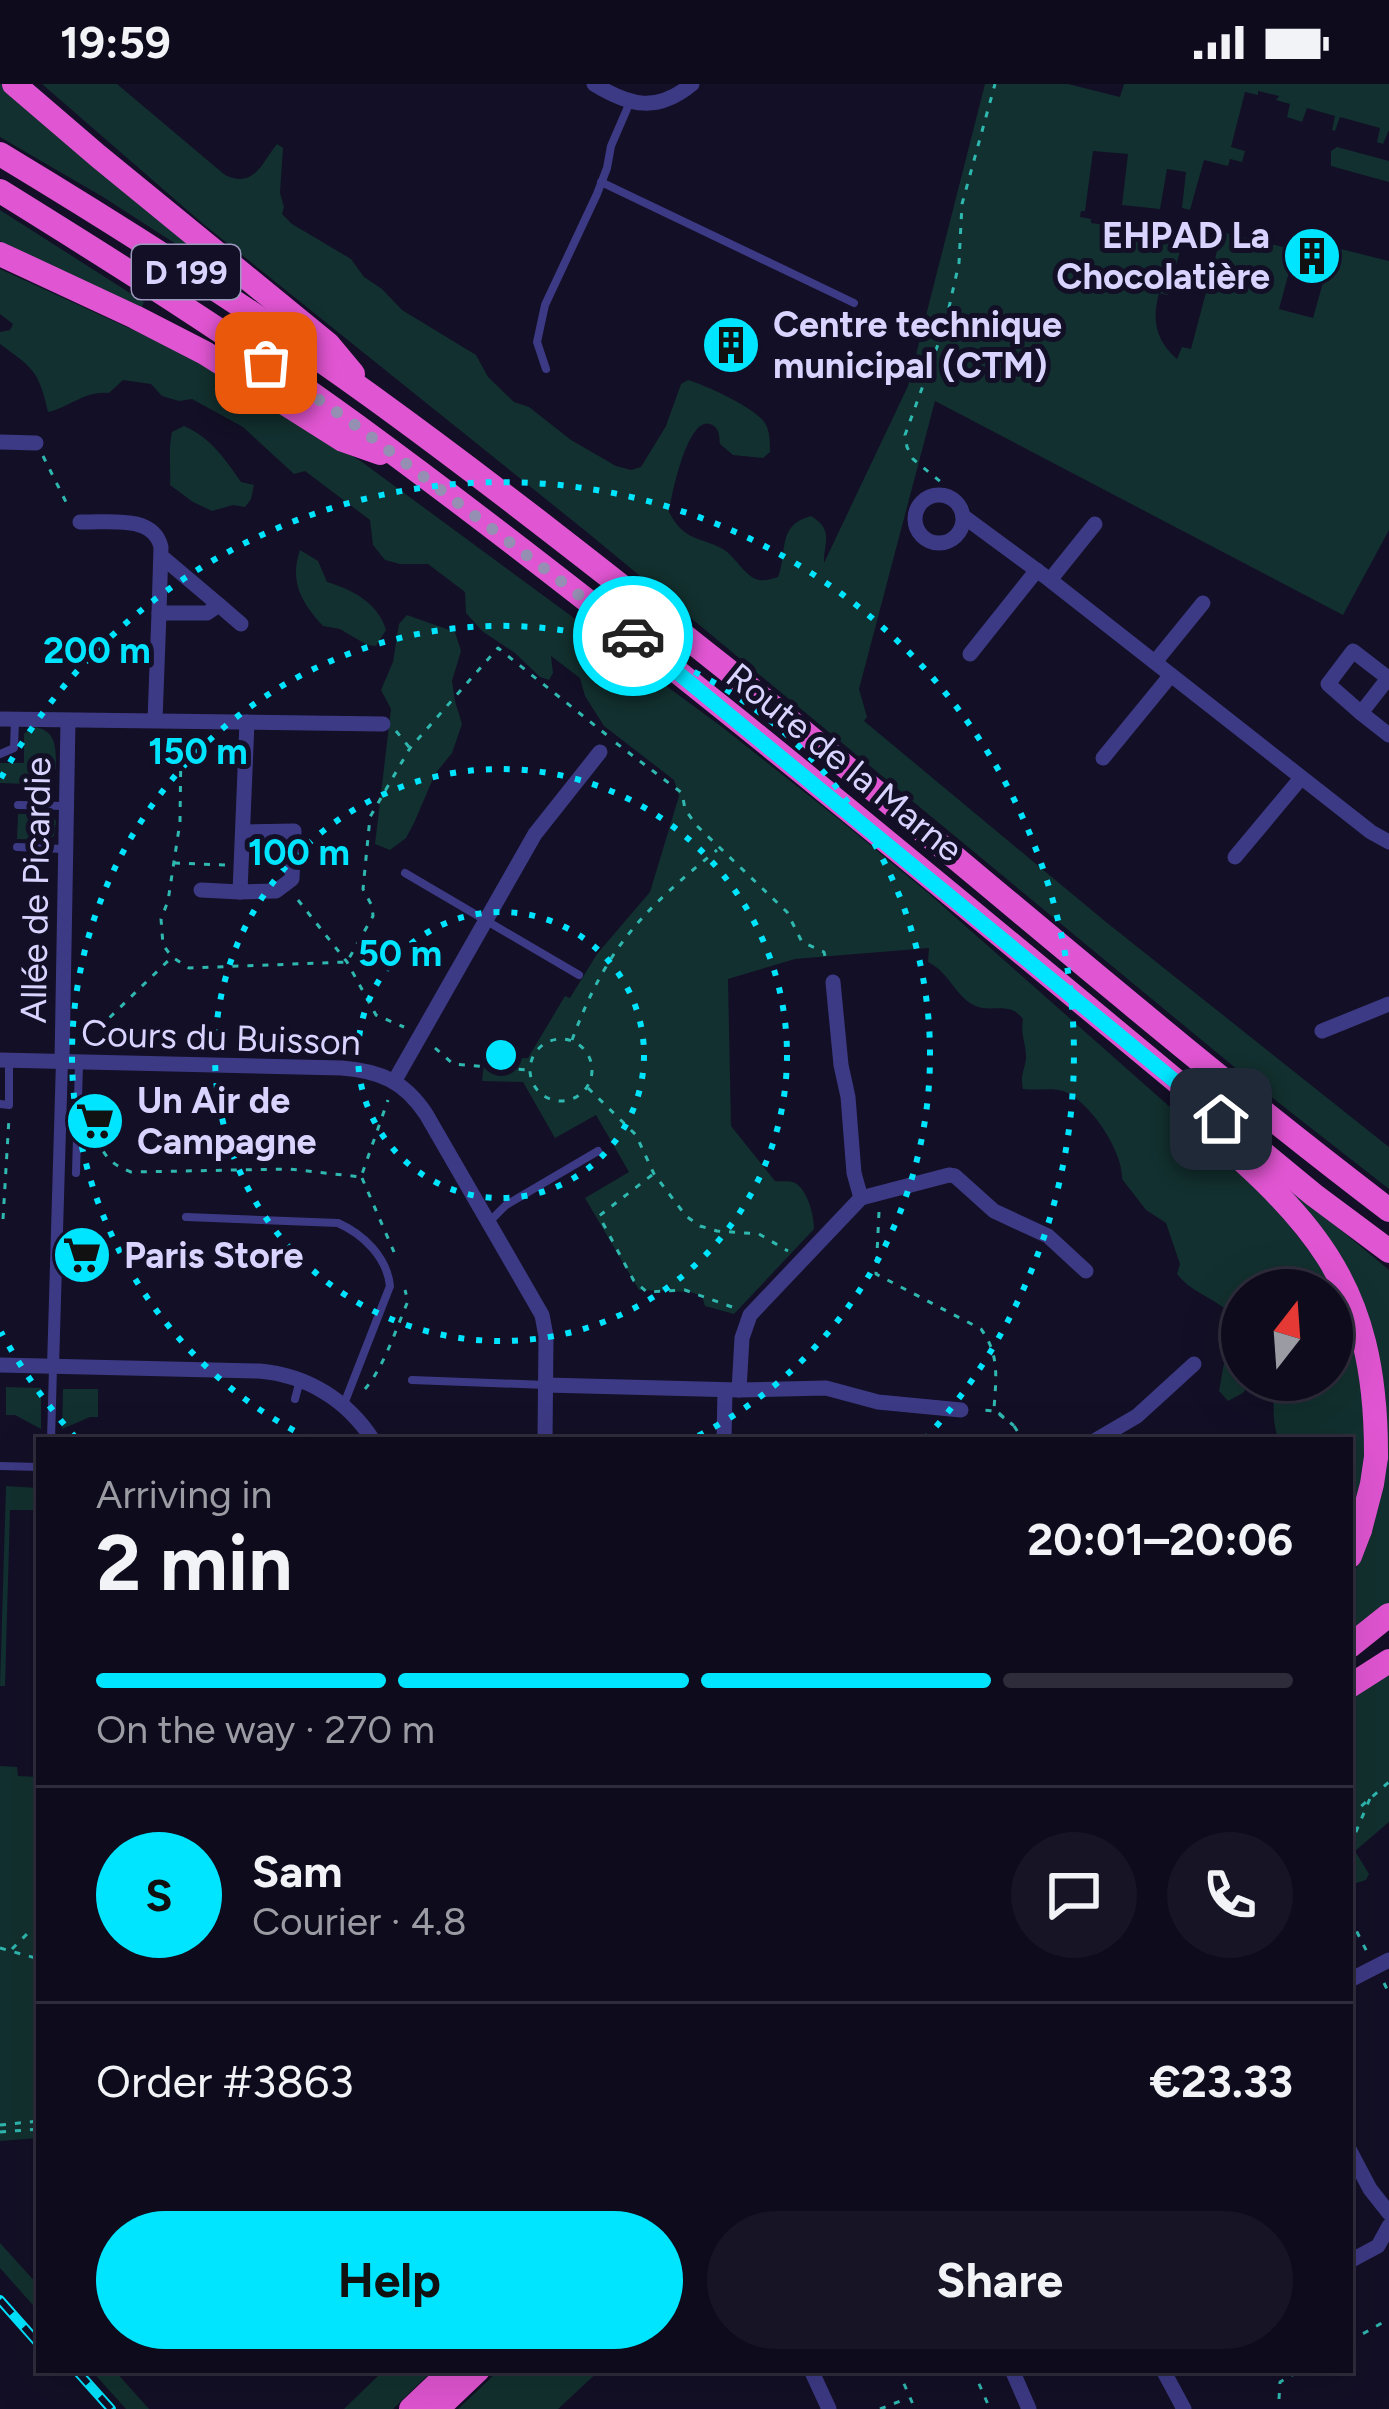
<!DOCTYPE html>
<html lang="en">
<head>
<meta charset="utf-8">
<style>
	:root { --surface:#0e0b1c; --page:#171425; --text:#f1f3f6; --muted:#9b9ba3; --line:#2e2b3b; --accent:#00e5ff }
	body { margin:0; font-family:Figtree,sans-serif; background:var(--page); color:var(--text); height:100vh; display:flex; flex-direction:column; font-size:45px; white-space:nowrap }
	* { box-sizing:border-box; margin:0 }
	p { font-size:39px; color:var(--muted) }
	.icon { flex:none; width:66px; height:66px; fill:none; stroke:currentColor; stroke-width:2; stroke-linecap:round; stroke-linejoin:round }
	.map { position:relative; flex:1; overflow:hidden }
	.panel { position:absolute; left:36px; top:1353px; width:1317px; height:936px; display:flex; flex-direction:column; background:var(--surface); border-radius:0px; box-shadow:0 12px 48px #0002,0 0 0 3px var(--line) }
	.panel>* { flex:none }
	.needle { width:78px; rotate:17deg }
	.controls { position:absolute; left:1221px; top:1185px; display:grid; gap:24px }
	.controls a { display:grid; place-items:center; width:132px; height:132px; border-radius:50%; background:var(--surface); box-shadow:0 12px 48px #0002,0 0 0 3px var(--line); font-size:60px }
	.pin { position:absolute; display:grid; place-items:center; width:102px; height:102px; color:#fff; margin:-51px; border-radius:24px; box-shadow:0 6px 18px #0006 }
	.courier { position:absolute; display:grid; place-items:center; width:120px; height:120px; margin:-60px; border:9px solid #00e5ff; border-radius:50%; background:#fff; color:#222; box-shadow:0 3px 15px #0007 }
	.head em { font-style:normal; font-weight:700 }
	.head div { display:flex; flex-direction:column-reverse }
	.head { display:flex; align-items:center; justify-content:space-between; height:204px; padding:0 60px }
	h1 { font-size:78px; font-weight:700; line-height:90px }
	.bar { display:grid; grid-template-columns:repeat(4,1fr); gap:18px 12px; align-content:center; height:144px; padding:0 60px }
	.bar i { height:15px; border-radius:9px; background:var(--line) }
	.bar .on { background:var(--accent) }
	.bar p { grid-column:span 4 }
	.line { display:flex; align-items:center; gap:30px; padding:0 60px; border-top:3px solid var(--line) }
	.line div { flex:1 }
	.round { display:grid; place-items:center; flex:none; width:126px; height:126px; border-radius:63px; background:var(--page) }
	.button { display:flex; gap:24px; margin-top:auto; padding:24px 60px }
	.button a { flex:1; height:138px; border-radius:72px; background:var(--accent); color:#111; font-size:48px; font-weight:700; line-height:138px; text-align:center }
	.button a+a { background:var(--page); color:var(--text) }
	.status { display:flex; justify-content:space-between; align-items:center; height:84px; padding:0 60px; background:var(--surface); direction:ltr }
	.status svg { height:33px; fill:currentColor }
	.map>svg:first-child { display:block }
</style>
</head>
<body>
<div class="status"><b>19:59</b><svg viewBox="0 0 49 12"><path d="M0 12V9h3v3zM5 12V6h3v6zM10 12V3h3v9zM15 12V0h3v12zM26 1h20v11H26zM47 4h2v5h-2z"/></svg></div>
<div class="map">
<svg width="1389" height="2325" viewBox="0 0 1389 2325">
	<rect width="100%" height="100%" fill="#130f26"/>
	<g fill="#12302f">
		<path d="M0 0H5L195 166 190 169 103 113 0 53Z"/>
		<path d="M42 0H117L225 91C255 105 262 78 277 60L283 64 280 109 284 123 282 130 292 140 351 175 364 193 382 205 402 226 476 271 488 293 514 318 529 323 571 356 616 382 631 386 641 383 666 342 681 300 688 296C705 301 756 324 765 339 770 347 770 358 770 368L763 374 733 371 720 360C719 353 720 347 714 342 689 323 671 413 669 428 684 457 698 452 723 465 736 473 745 493 759 496 766 497 771 495 778 493 788 469 776 441 811 432 835 446 823 460 824 479L908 302 985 0H1068L1120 13 1124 0H1389V46L1383 60 1377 58 1380 44 1340 33 1335 47 1332 46 1335 32 1307 24 1302 38 1287 33 1290 20 1276 16 1279 12 1258 7V11L1245 8 1231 63 1245 67 1242 78 1230 75 1228 82 1204 76 1190 126 1182 124 1186 88 1167 85 1160 125 1122 121 1128 70 1093 67 1085 127H1081L1080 133 1091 135V139L1177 150 1179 143 1186 145 1168 211 1159 209C1152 236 1155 256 1177 275L1182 263 1191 265 1222 148 1295 166 1279 225 1313 234 1333 163 1389 177V446L1343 531 935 317 859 605 867 633 864 637 1106 838 1389 1063V1105L1256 1001 588 449 202 139Z"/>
		<path d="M1337 63 1389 77V98L1331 82V67Z"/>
		<path d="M0 126 144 218 141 225 0 157Z"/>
		<path d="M0 185 190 272 362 378 722 643 841 737 927 808 1257 1100 1329 1192 1386 1351V1315L1377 1266 1252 1072 1389 1186V1523L1350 1553V1497L1361 1474 1378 1416 1350 1431V1356H1279C1270 1335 1276 1316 1272 1296H1332V1206H1266L1260 1189 1258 1206H1242V1296H1253L1243 1309 1228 1317 1219 1307 1224 1279 1236 1263 1241 1247C1231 1216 1196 1215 1177 1190L1180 1180 1166 1139 1146 1126 1122 1095C1124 1068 1089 1016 1063 1007 1051 1003 1037 1007 1023 1005 1020 991 1024 988 1026 975 1027 962 1020 951 1023 935 1008 915 989 932 970 919 953 907 949 889 928 878L929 864 795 875 728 895 731 1042 775 1097C781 1098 789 1096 795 1099 808 1106 814 1132 814 1145L734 1230 705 1222 702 1212 690 1208 639 1206 585 1114 629 1088 596 1031 555 1054 523 998 482 997 485 973 489 975 528 974 565 912 570 914 597 870 650 808 679 712 674 696 604 642 585 612 580 594 551 572 553 589 549 596 540 593 515 569 482 547 466 529 465 508 428 480H400L385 476 373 461 370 436 305 387 294 390 243 343 192 315 179 317 162 312 151 300 123 296 109 309C85 306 70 323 48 328 39 287 33 284 0 260V248L10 246 13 240 0 230Z"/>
		<path d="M184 342C209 352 226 376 241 398L254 401 251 415 245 423 233 421 212 427 193 418 170 401C171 382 168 367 172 348Z"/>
		<path d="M300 466 318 477 327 498C353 506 378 519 386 546L376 562 367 561 340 545 323 542C302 519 289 498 300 466Z"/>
		<path d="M407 531 455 548 461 567 452 597 455 617 462 640 452 669 435 690 414 739 406 754 390 766 375 760 391 625 381 606 393 578 399 540Z"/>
		<path d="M31 643C57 644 56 664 56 685H47L26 700 0 699V679H24V650Z"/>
		<path d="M18 730H50L56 737 54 752 49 756 17 755Z"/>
		<path d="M6 1303 41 1304V1345L15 1331H6Z"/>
		<path d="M63 1305H98V1333H90L62 1345Z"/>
		<path d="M6 1402 39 1404V1426H10L5 1602H0Z"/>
		<path d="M1389 1589V1738L1355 1767 1369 1790 1366 1796 1350 1801V1612Z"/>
		<path d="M0 1682 17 1683 18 1692 39 1693V2054L0 2057Z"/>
		<path d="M0 2159 39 2202V2228L0 2184Z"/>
		<path d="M91 2286H114L149 2325H126Z"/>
		<path d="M384 2286H433L393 2325H344Z"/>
		<path d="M499 2286H600L558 2325H458Z"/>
	</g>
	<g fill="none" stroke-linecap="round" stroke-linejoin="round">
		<g stroke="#2fb8b0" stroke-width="3" stroke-dasharray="6 9" stroke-linecap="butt">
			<path d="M43 372 68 422"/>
			<path d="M944 411 942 399 913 375 907 363 905 351 945 241 959 179 962 120 995 0"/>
			<path d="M396 647 409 663"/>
			<path d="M181 657 180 738 168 817 161 835 163 861 172 873 189 884 347 878 373 832 372 822 363 805 370 733 410 664 498 564 608 652"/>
			<path d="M616 659 682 709 685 725 696 741 787 828 802 858 824 868 827 880"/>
			<path d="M174 779 225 781"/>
			<path d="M298 816 347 878 376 931 404 943"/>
			<circle cx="561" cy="986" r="31"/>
			<path d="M572 956C606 864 642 827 717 766"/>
			<path d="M111 960 104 939 172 873"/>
			<path d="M435 964 453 980 527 986"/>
			<path d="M588 1004 636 1051 654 1090 686 1132 700 1142 717 1147 759 1150 788 1167"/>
			<path d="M91 1063H101C108 1077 116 1082 131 1088L289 1085 361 1093 388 1016"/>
			<path d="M652 1091 599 1132 634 1197 647 1208 685 1206 732 1223"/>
			<path d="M362 1094 394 1168"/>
			<path d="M879 1128 876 1190 981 1245C1000 1271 996 1294 994 1325L1013 1341 995 1327 980 1326"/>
			<path d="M3 1135 9 1034"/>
			<path d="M365 1305C384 1283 396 1245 408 1217L405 1206"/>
			<path d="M1014 1342 1023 1356"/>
			<path d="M1350 1732 1389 1698"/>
			<path d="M1350 1762 1371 1712"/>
			<path d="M1350 1834 1368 1870"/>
			<path d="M0 1864 39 1875"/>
			<path d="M12 1865 33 1844"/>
			<path d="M1384 1899 1389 1909"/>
			<path d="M0 2041 39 2037"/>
			<path d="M0 2048 39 2045"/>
			<path d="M1350 2257 1389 2235"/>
			<path d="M898 2286 915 2325"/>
			<path d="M973 2286 990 2325"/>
			<path d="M1279 2315 1280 2298 1301 2286"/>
			<path d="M880 2325 908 2314"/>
		</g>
		<g stroke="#3d3a85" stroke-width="8">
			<path d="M601 98 854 219"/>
			<path d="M546 285 537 258 545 221 597 110 607 84 611 62 630 18"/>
			<path d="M0 670 14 664 15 636"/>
			<path d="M18 721 65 722"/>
			<path d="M17 763 64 765"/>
			<path d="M405 789 579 891"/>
			<path d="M0 1020 9 1021V977"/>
			<path d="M76 1089 79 979"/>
			<path d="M186 1133 338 1139C363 1150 387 1173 390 1202L344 1320"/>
			<path d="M490 1137 506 1121 598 1067"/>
			<path d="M412 1296 546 1301"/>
			<path d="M295 1315 300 1296"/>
			<path d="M51 1356 53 1283"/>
			<path d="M0 1382 39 1383"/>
		</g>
		<path stroke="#3d3a85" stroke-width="12" d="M53 1283 62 977"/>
		<g stroke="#3d3a85" stroke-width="15">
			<path d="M594 0C630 22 657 29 692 0"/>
			<path d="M0 358 36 359"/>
			<circle cx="939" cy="435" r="24"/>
			<path d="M963 432 1050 496 1371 748 1389 758"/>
			<path d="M80 438C107 439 153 430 161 463L159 529H207L219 521 161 472"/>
			<path d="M1050 496 1095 440"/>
			<path d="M219 521 241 540"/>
			<path d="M970 570 1037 486"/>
			<path d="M1155 578 1203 519"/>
			<path d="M1388 594 1353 567 1328 600 1361 629 1389 593"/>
			<path d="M1361 629 1389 651"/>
			<path d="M0 635 383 640"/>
			<path d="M155 636 159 529"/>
			<path d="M1103 674 1171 591"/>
			<path d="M243 748 294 747 292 795 276 807 240 808 247 638"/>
			<path d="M1235 773 1301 694"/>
			<path d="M201 806 240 808"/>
			<path d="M833 898 841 981 848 1013 854 1089 861 1114"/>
			<path d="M1322 947 1389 920"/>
			<path d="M0 976 342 984C380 987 404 997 426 1030L542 1231 546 1252 545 1356"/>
			<path d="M62 977 68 637"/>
			<path d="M395 996 535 750 600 668"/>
			<path d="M861 1114 949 1091 955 1092 994 1127 1048 1152 1086 1187"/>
			<path d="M0 1281 259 1287C307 1291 347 1316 373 1356"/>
			<path d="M546 1301 739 1306 826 1304 878 1318 961 1326"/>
			<path d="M739 1306 742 1254 750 1231 861 1114"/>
			<path d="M724 1356 725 1306"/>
			<path d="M1096 1356 1137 1332 1194 1280"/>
			<path d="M1350 1896 1389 1876"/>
			<path d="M1350 2067 1370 2105 1389 2129"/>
			<path d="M1350 2177 1378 2162 1389 2142"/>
			<path d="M811 2286 829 2325"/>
			<path d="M1012 2286 1029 2325"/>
			<path d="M1163 2286 1184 2325"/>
		</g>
		<g stroke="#e055d1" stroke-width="24">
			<path d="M14 0 98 72 328 260 353 290"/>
			<path d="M0 70C126 146 252 226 371 312 494 401 612 494 730 588 951 766 1163 954 1389 1126"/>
			<path d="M0 107C121 182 242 258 357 342 687 584 998 851 1314 1111L1389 1167"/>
			<path d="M0 170 135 233 205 269 343 356 380 369"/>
			<path d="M1183 1024C1310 1134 1377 1194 1376 1373"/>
			<path d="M1350 1472 1360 1446"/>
			<path d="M1350 1562 1389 1531"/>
			<path d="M1350 1602 1389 1577"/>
			<path d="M411 2325 452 2286"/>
			<path d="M437 2325 478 2286"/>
		</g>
		<g stroke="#00e5ff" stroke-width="10">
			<g id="rail">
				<path d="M0 2216 39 2260"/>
				<path d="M76 2286 111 2325"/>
			</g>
		</g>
		<use href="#rail" stroke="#130f26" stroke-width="6" stroke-dasharray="18" stroke-linecap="butt"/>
		<path stroke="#e055d1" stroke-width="24" d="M1360 1446 1372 1400 1376 1373"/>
	</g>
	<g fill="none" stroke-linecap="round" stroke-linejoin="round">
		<path stroke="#948fb3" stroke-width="12" stroke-dasharray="0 21.6" d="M266 279 358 343 633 552"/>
		<path stroke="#00e5ff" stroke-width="15" d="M633 552 1221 1035"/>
	</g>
	<g fill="none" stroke="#00e5ff" stroke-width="6" stroke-dasharray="6 12">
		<circle cx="501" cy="971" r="143"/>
		<circle cx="501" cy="971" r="286"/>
		<path d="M310 1355A429 429 0 1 1 692 1355"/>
		<path d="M76 1354A572 572 0 0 1 1 1248M1 694A572 572 0 1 1 926 1354"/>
	</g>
	<defs>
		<g id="building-disc" transform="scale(3)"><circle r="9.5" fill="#00e5ff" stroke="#130f26"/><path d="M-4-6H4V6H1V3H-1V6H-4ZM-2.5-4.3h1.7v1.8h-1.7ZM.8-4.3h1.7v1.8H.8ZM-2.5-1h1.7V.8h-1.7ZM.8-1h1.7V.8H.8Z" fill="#111"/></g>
		<g id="supermarket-disc" transform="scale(3)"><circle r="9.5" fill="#00e5ff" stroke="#130f26"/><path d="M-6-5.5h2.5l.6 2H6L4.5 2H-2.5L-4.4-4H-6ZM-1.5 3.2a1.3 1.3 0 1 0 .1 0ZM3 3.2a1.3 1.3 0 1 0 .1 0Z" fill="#111"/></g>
	</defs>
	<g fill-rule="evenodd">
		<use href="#building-disc" x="1312" y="172"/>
		<use href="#building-disc" x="731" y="261"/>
		<use href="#supermarket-disc" x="95" y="1037"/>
		<use href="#supermarket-disc" x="82" y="1171"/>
	</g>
	<g text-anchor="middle" stroke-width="10" stroke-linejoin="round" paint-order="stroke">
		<rect fill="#130f26" stroke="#9e99be" stroke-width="3" x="132" y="161" width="108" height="54" rx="9"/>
		<g font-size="33" font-weight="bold" fill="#d9d4ff">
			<text x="186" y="200">D 199</text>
		</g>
		<g font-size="36" font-weight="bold" fill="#d9d4ff" stroke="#130f26" text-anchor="start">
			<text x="1270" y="164" text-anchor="end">EHPAD La<tspan x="1270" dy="41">Chocolatière</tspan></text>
			<text x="773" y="253">Centre technique<tspan x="773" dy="41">municipal (CTM)</tspan></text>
			<text x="137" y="1029">Un Air de<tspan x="137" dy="41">Campagne</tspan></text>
			<text x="124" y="1184">Paris Store</text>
		</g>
		<g font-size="36" fill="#d9d4ff" stroke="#130f26">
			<text transform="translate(845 678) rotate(39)" y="13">Route de la Marne</text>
			<text transform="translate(35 806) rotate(-89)" y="13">Allée de Picardie</text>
			<text transform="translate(221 953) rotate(2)" y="13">Cours du Buisson</text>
		</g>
	</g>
	<circle cx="501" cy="971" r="18" fill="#00e5ff" stroke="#130f26" stroke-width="6"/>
	<g font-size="36" text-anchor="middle" font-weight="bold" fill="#00e5ff" stroke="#130f26" stroke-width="10" stroke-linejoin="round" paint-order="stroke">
		<text x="97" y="579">200 m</text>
		<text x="198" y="680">150 m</text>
		<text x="299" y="781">100 m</text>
		<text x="400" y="882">50 m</text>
	</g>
</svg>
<div class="controls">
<a><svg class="needle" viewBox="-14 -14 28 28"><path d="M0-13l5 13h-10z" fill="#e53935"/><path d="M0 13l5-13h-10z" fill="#9b9ba3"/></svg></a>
</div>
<div class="pin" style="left:266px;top:279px;background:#ea580c"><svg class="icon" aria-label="bag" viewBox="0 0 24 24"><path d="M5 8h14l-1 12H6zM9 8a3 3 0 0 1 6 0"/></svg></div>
<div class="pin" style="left:1221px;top:1035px;background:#1f2937"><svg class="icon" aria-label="home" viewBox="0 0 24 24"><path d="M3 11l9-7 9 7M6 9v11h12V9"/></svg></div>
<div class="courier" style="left:633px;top:552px"><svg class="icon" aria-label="car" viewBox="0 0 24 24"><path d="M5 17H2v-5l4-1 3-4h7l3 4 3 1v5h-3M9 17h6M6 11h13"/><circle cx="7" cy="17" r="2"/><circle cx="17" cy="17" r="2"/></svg></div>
<section class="panel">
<div class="head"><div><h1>2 min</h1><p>Arriving in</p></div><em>20:01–20:06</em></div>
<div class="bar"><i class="on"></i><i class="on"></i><i class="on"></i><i></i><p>On the way · 270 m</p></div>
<div class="line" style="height:216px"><b class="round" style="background:var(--accent);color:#111">S</b><div><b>Sam</b><p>Courier · 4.8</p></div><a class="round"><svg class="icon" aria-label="chat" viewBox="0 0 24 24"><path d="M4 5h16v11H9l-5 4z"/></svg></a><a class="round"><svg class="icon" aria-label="phone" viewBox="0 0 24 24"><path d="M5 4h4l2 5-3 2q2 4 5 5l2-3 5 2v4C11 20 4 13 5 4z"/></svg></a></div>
<div class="line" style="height:156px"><div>Order #3863</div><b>€23.33</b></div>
<div class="button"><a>Help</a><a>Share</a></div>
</section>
</div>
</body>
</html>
